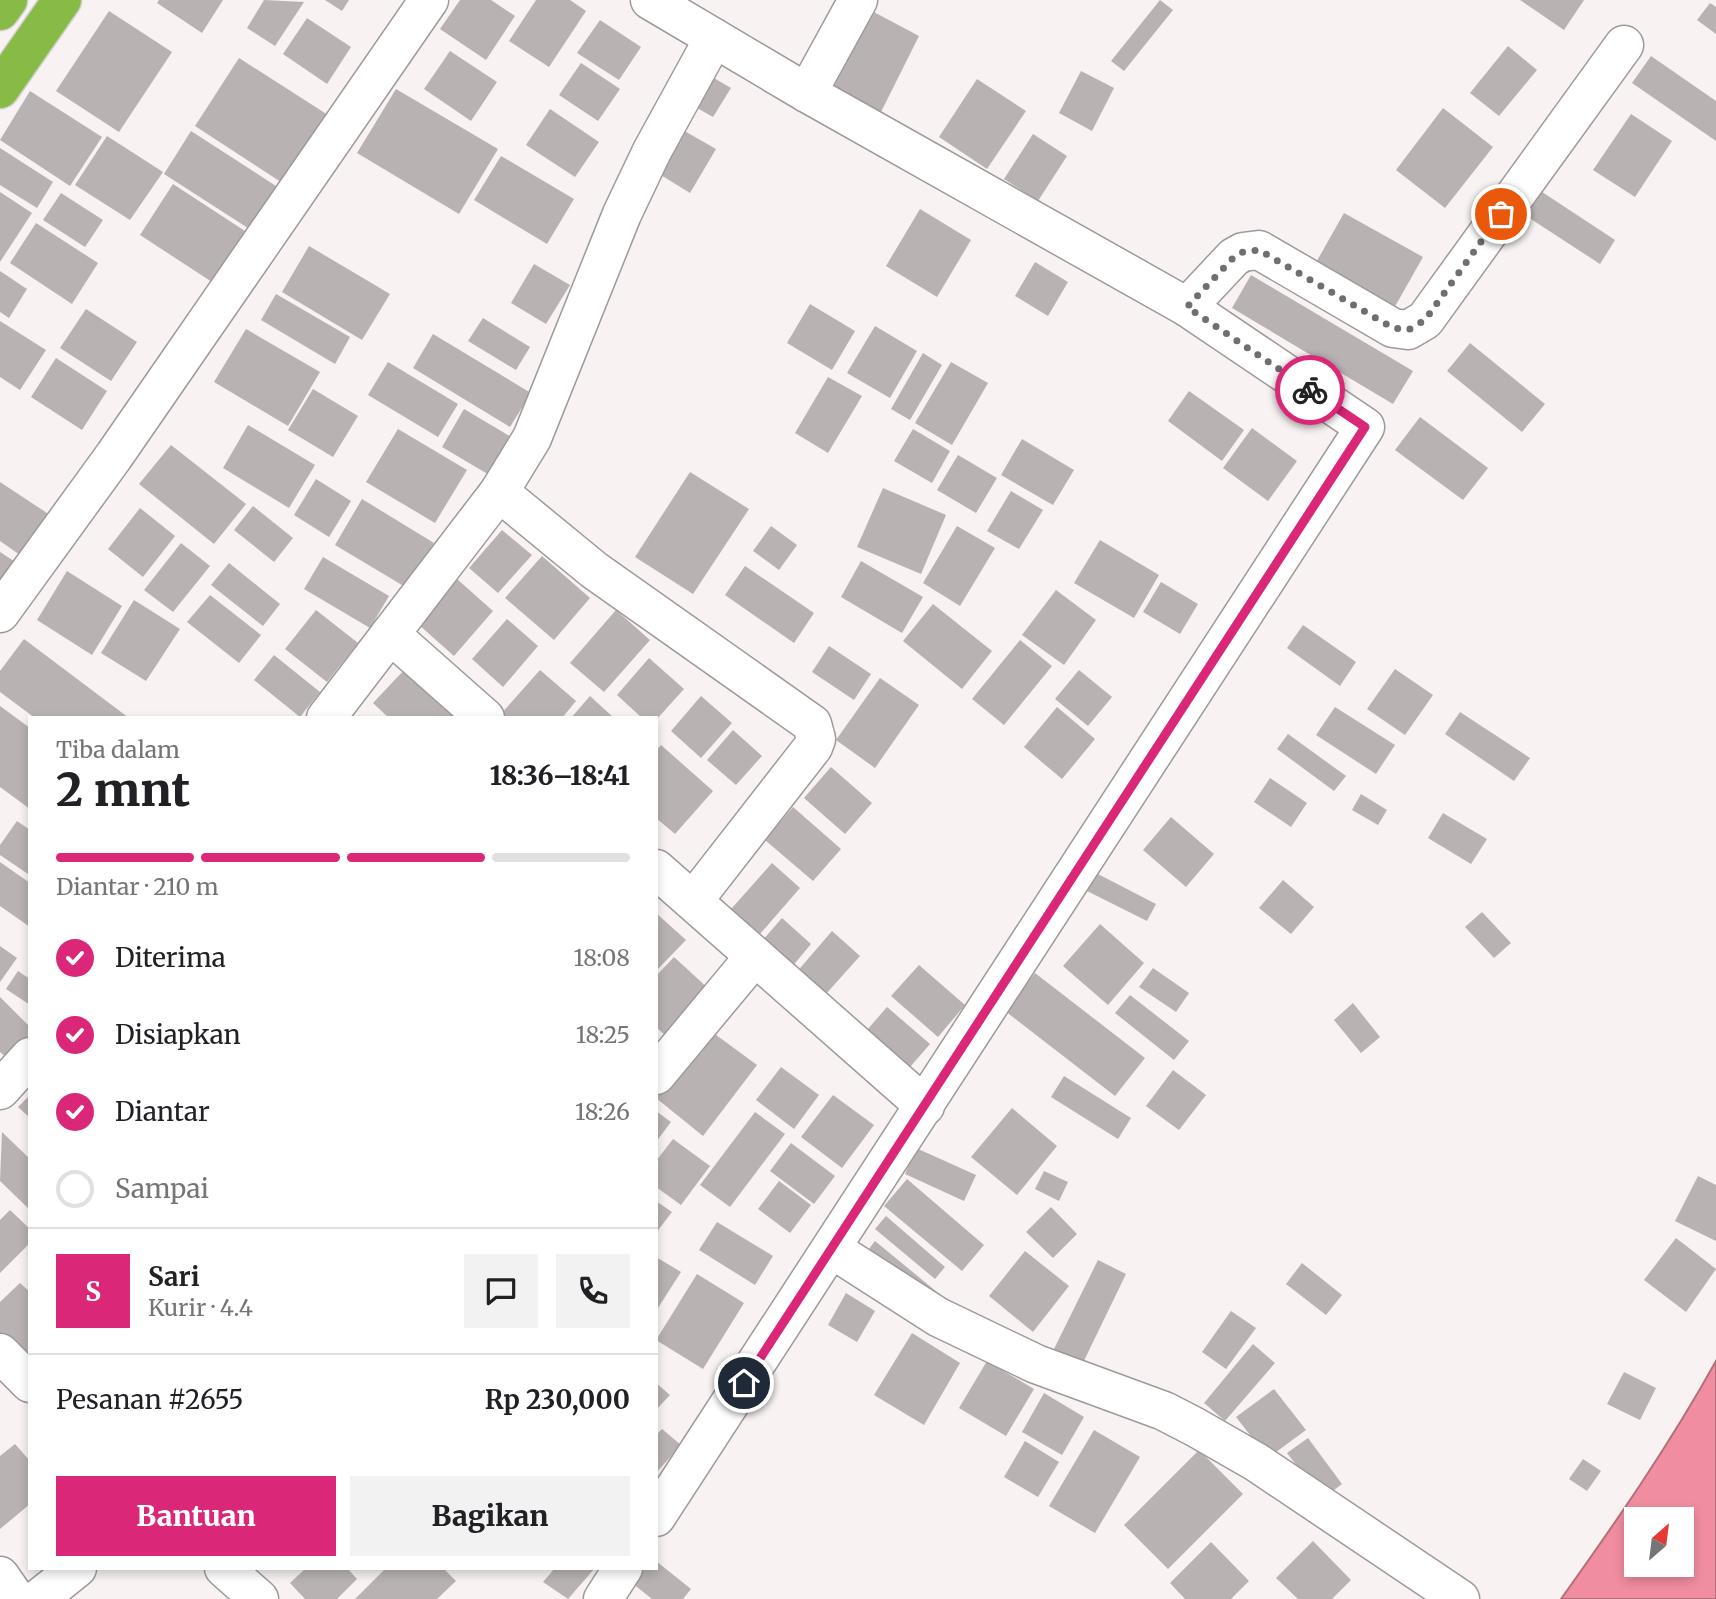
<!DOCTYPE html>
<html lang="id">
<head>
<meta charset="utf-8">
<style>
	:root { --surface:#fff; --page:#f2f2f2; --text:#202124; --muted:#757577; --line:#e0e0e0; --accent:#db2777 }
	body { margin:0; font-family:Merriweather,serif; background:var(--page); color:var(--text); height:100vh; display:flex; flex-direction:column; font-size:26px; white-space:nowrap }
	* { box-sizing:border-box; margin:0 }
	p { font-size:23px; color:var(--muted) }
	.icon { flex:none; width:38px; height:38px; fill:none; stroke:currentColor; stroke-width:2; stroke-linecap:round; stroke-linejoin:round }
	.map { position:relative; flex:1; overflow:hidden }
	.sheet { position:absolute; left:28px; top:716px; width:630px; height:854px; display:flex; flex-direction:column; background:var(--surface); border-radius:0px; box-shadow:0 4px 10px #0003 }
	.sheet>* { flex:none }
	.needle { width:46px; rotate:28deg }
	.fabs { position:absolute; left:1624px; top:1507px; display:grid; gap:14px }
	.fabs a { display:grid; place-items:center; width:70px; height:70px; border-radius:0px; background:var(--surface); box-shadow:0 4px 10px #0003; font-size:35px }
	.pin { position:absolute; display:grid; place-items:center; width:60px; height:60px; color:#fff; margin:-30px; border:4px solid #fff; border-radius:50%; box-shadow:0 2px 7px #0007 }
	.courier { position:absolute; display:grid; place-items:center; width:70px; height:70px; margin:-35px; border:5px solid #db2777; border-radius:50%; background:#fff; color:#222; box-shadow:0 2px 9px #0007 }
	.head em { font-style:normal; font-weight:800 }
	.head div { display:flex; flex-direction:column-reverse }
	.head { display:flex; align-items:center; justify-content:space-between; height:119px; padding:0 28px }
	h1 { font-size:46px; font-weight:800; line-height:52px }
	.bar { display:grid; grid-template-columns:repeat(4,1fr); gap:10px 7px; align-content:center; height:84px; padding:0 28px }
	.bar i { height:9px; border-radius:5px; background:var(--line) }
	.bar .current { background:var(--accent) }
	.bar p { grid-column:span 4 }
	.line { display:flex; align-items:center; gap:18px; padding:0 28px; border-top:2px solid var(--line) }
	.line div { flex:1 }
	.round { display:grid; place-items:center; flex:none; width:74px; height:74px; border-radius:0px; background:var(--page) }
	ol { padding:0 28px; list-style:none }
	li { display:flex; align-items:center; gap:21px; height:77px }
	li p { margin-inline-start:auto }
	li .icon { padding:7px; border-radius:50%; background:var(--accent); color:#fff; stroke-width:4 }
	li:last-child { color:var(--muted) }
	li i { width:38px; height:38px; border:4px solid var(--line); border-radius:50% }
	.primary-button { display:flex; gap:14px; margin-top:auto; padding:14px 28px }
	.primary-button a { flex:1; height:80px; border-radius:0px; background:var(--accent); color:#fff; font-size:28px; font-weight:800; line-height:80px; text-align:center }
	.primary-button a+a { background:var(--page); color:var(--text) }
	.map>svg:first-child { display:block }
</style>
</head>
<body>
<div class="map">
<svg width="1716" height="1599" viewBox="0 0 1716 1599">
	<rect width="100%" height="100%" fill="#f8f2f2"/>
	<path fill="#f18da0" stroke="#b56e7c" stroke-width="2" fill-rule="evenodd" d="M1716 1361V1599H1561C1616 1522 1670 1444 1716 1361ZM1636 1519H1682V1564H1636Z"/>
	<g fill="#b9b2b3">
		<path d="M159 0H223L202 33 157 3Z"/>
		<path d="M264 0 304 2 275 46 247 28Z"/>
		<path d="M325 0H349L342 11Z"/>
		<path d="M460 0H491L515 16 486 60 440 29Z"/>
		<path d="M536 0H570L586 11 549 67 509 41Z"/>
		<path d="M1160 0 1173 10 1124 71 1111 61Z"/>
		<path d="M1520 0H1584L1564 30Z"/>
		<path d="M1710 3 1716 7V34L1697 20Z"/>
		<path d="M109 11 172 52 119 132 56 91Z"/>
		<path d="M872 11 919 36 881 112 833 88Z"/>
		<path d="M307 18 351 47 327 84 283 54Z"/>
		<path d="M600 20 641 47 619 80 577 53Z"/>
		<path d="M1508 46 1537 70 1499 116 1470 93Z"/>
		<path d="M450 51 497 82 471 121 424 89Z"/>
		<path d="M1651 56 1716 101V141L1632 83Z"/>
		<path d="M239 58 328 115 284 184 195 126Z"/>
		<path d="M581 63 620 89 598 121 559 95Z"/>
		<path d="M1081 71 1114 88 1092 131 1059 113Z"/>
		<path d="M707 74 731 88 713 117 690 104Z"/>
		<path d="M977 79 1026 111 987 169 939 137Z"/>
		<path d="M396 89 498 149 459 214 357 153Z"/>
		<path d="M30 91 102 137 70 186 0 140Z"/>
		<path d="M1443 108 1493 147 1445 208 1396 170Z"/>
		<path d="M550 109 599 142 575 177 526 145Z"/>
		<path d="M1631 114 1672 141 1635 197 1593 170Z"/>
		<path d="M681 129 716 149 690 193 656 172Z"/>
		<path d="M191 131 279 188 251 230 164 174Z"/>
		<path d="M1033 134 1067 156 1038 201 1004 179Z"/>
		<path d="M107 136 163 172 130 220 75 185Z"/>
		<path d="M0 148 53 182 37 208 0 185Z"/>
		<path d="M501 156 574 199 547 244 474 200Z"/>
		<path d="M173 184 245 231 212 282 140 235Z"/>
		<path d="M1536 188 1615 240 1600 264 1520 212Z"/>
		<path d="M0 192 32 213 0 262Z"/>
		<path d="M61 193 103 220 85 247 43 220Z"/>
		<path d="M920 209 971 240 937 297 886 266Z"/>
		<path d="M1344 213 1423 257 1393 310 1314 266Z"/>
		<path d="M36 223 98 263 72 304 10 263Z"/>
		<path d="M309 246 390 294 362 340 282 292Z"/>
		<path d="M1035 262 1068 282 1048 316 1015 296Z"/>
		<path d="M534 264 570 285 546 324 511 303Z"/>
		<path d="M0 271 27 289 9 318 0 312Z"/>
		<path d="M1251 275 1413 371 1393 404 1232 308Z"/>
		<path d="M276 294 350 337 335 364 261 320Z"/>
		<path d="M810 304 855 331 832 370 787 343Z"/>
		<path d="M86 309 137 342 111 381 60 348Z"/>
		<path d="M483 318 530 347 516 370 468 341Z"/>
		<path d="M0 321 46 350 20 390 0 377Z"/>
		<path d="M875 326 917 351 890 398 847 373Z"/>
		<path d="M246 329 320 372 288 426 214 382Z"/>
		<path d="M433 334 531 393 510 427 413 368Z"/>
		<path d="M1470 343 1545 404 1522 432 1447 371Z"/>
		<path d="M923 353 942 365 910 420 891 409Z"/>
		<path d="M56 358 107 391 82 430 31 397Z"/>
		<path d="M388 362 458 404 438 437 368 395Z"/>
		<path d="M951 362 988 383 952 445 915 423Z"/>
		<path d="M828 377 862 396 828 453 795 433Z"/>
		<path d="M313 389 358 416 333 457 288 430Z"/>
		<path d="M1189 391 1244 430 1222 461 1168 421Z"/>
		<path d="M464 409 518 441 496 479 442 447Z"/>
		<path d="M1420 417 1488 468 1463 500 1395 450Z"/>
		<path d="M248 425 315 465 289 508 223 468Z"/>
		<path d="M1252 428 1297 461 1268 501 1223 468Z"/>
		<path d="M398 429 467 470 435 523 366 482Z"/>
		<path d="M913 429 950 451 932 483 894 461Z"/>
		<path d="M1022 439 1074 470 1053 505 1001 475Z"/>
		<path d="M171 445 246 504 214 544 139 484Z"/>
		<path d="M958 455 997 478 976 513 937 490Z"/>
		<path d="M690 472 749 509 693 594 635 557Z"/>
		<path d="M316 479 351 501 329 537 294 515Z"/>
		<path d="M0 482 50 515 23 557 0 541Z"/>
		<path d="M883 488 946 515 921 574 857 547Z"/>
		<path d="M1011 491 1043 510 1019 549 987 531Z"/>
		<path d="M362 499 434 543 407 588 335 545Z"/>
		<path d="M253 506 293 538 274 562 234 530Z"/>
		<path d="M140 508 175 536 143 577 108 549Z"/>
		<path d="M771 526 797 545 779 570 753 551Z"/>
		<path d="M957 526 995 548 960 606 923 583Z"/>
		<path d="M502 530 532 555 498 593 469 568Z"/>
		<path d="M1100 540 1159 575 1134 618 1074 583Z"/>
		<path d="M181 543 210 566 173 612 144 590Z"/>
		<path d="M0 552 20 565 0 597Z"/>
		<path d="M542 556 590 598 554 640 505 598Z"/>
		<path d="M323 557 389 596 370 628 304 589Z"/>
		<path d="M861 561 923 597 902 633 841 597Z"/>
		<path d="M229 563 280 604 263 626 211 585Z"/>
		<path d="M745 566 814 613 794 643 725 595Z"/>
		<path d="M67 571 122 606 92 655 37 620Z"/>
		<path d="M457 579 493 611 454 656 418 624Z"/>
		<path d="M1161 582 1198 604 1180 634 1143 612Z"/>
		<path d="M1056 590 1096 620 1064 665 1022 635Z"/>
		<path d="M210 595 261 635 239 663 187 622Z"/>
		<path d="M134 600 180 629 146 681 101 653Z"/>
		<path d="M933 604 992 651 962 689 903 641Z"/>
		<path d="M316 610 358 643 327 682 285 649Z"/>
		<path d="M616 610 650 640 604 692 570 663Z"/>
		<path d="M507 619 538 646 503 687 472 659Z"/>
		<path d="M1303 625 1356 662 1340 686 1287 648Z"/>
		<path d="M24 639 129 718H35L0 692V671Z"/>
		<path d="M1020 640 1052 666 1004 725 972 699Z"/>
		<path d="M829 646 871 674 854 700 812 672Z"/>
		<path d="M274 655 320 692 300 717 254 680Z"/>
		<path d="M649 658 684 689 656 720V718H642L617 695Z"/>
		<path d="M405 669 457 718H389L373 703Z"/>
		<path d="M1395 669 1433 695 1405 735 1367 709Z"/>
		<path d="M540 670 576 701 562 718H503L500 715Z"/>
		<path d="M1079 670 1112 697 1088 726 1055 699Z"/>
		<path d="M880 678 919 705 875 768 836 740Z"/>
		<path d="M590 696 614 718H571Z"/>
		<path d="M701 696 732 723 701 758 671 731Z"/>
		<path d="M0 706 30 728V809L0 787Z"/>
		<path d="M1057 707 1095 739 1062 779 1024 747Z"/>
		<path d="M1335 707 1395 745 1376 774 1316 735Z"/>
		<path d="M1460 712 1530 758 1514 781 1445 734Z"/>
		<path d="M733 730 762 756 736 785 707 760Z"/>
		<path d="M1288 734 1346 776 1334 791 1277 749Z"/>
		<path d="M661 745 713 791 675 834 656 818V751Z"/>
		<path d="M831 767 872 803 845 834 804 798Z"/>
		<path d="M1270 778 1307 803 1291 827 1254 802Z"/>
		<path d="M1361 794 1387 810 1378 825 1352 810Z"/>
		<path d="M793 807 841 849 813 881 765 840Z"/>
		<path d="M1443 813 1487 839 1471 864 1428 838Z"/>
		<path d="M1171 817 1214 854 1186 887 1143 850Z"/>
		<path d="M17 821 30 830 28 874 0 855V845Z"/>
		<path d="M0 862 30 883V927L0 906Z"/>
		<path d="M772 863 800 888 753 942 724 917Z"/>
		<path d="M1096 873 1156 904 1147 921 1087 891Z"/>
		<path d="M1283 880 1314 907 1291 934 1259 908Z"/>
		<path d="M1482 912 1511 943 1494 958 1465 927Z"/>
		<path d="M656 913 686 940 656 971Z"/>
		<path d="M782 918 811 944 786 974 756 948Z"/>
		<path d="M1100 924 1144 963 1108 1005 1063 966Z"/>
		<path d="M832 931 860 956 816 1005 789 981Z"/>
		<path d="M0 946 17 958 0 982Z"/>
		<path d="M674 957 710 990 667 1037 656 1027V976Z"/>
		<path d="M919 965 965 1005 938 1037 891 996Z"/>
		<path d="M1153 968 1189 993 1176 1012 1139 987Z"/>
		<path d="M18 971 30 979V1005L6 989Z"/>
		<path d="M1035 973 1145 1058 1115 1096 1005 1011Z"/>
		<path d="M1130 995 1189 1041 1174 1060 1115 1013Z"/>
		<path d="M0 997 30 1027V1039L9 1060 0 1052Z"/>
		<path d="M1353 1003 1380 1037 1361 1053 1334 1020Z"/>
		<path d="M887 1007 930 1044 904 1074 861 1037Z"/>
		<path d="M708 1029 757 1065 703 1136 656 1098Z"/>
		<path d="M781 1067 819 1095 794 1129 756 1100Z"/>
		<path d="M1173 1070 1206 1095 1179 1130 1146 1106Z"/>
		<path d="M1064 1076 1131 1118 1118 1139 1051 1097Z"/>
		<path d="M30 1095V1118L18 1107Z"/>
		<path d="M833 1095 874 1125 842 1168 801 1137Z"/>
		<path d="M1012 1108 1057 1146 1017 1195 971 1157Z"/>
		<path d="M656 1111 671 1122 656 1142Z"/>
		<path d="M755 1112 785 1134 730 1207 700 1185Z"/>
		<path d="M2 1132 30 1159V1210L0 1181Z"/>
		<path d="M673 1139 710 1166 681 1205 656 1187V1161Z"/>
		<path d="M791 1143 835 1176 814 1204 770 1171Z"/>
		<path d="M916 1148 976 1175 964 1201 905 1174Z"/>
		<path d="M1044 1171 1068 1182 1059 1201 1035 1189Z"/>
		<path d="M1698 1176 1716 1185V1241L1675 1221Z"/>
		<path d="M907 1179 984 1245 962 1271 884 1206Z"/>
		<path d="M779 1181 811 1205 790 1233 758 1209Z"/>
		<path d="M656 1201 672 1212 656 1233Z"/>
		<path d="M1051 1207 1077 1234 1053 1258 1026 1232Z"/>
		<path d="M10 1210 30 1229V1243L0 1273V1220Z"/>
		<path d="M886 1216 945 1267 935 1279 875 1229Z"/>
		<path d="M717 1222 773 1256 755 1285 699 1250Z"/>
		<path d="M1676 1238 1716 1269 1686 1312 1644 1280Z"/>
		<path d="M875 1241 943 1297 933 1309 866 1253Z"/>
		<path d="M1025 1251 1069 1286 1033 1332 989 1296Z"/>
		<path d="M656 1257 681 1272 656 1311Z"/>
		<path d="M1098 1260 1126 1274 1079 1371 1050 1357Z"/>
		<path d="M1302 1263 1342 1295 1326 1315 1286 1284Z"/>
		<path d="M697 1274 744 1303 703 1369 656 1340Z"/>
		<path d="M20 1283 30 1292V1358L0 1337V1302Z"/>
		<path d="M846 1293 875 1311 857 1342 828 1325Z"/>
		<path d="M1231 1311 1256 1328 1226 1369 1202 1352Z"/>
		<path d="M912 1333 960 1363 924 1425 874 1395Z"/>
		<path d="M1253 1344 1275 1363 1225 1421 1204 1403Z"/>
		<path d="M987 1361 1034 1389 1006 1436 959 1408Z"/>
		<path d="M1624 1372 1656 1388 1640 1420 1607 1404Z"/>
		<path d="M656 1383 670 1395 656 1410Z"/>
		<path d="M1274 1389 1306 1430 1268 1458 1236 1417Z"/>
		<path d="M1044 1393 1084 1417 1062 1455 1022 1432Z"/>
		<path d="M662 1429 681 1445 656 1473V1435Z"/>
		<path d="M1094 1430 1140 1457 1095 1533 1049 1506Z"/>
		<path d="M1308 1438 1342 1484 1322 1499 1287 1453Z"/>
		<path d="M1025 1441 1059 1462 1038 1497 1004 1477Z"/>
		<path d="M15 1444 30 1461V1504L0 1529V1456Z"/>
		<path d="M1199 1450 1243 1494 1168 1569 1124 1525Z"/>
		<path d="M1583 1459 1601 1471 1587 1491 1569 1479Z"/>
		<path d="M1313 1541 1351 1580 1332 1599H1298L1276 1578Z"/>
		<path d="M1211 1542 1249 1581 1231 1599H1185L1170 1583Z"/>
		<path d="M656 1561 691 1589 683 1599H652L632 1583 644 1568H656Z"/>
		<path d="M306 1568H347L357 1579 337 1599H305L290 1583Z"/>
		<path d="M386 1568H443L456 1581 437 1599H355Z"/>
		<path d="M555 1568H595L568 1599 543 1582Z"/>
	</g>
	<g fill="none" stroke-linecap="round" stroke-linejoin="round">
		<g stroke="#9f999a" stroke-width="41">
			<g id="minor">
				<path d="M650 0 807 93 1187 307 1365 427 656 1517"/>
				<path d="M807 93 858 0"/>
				<path d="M1187 307 1234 257 1243 252 1259 250 1393 328 1408 330 1425 320 1624 45"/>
				<path d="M499 492 594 570 812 724 816 739 813 747 693 901"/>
				<path d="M0 613 114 456 429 0"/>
				<path d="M390 634 485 718"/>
				<path d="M326 718 499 492 532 438 622 214 652 151 714 38"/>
				<path d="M656 869 925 1106"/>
				<path d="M656 1075 755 956"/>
				<path d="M0 1090 30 1057"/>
				<path d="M832 1249 938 1317 1036 1364 1164 1411 1195 1427 1256 1462 1460 1599"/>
				<path d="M0 1353 30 1383"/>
				<path d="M224 1568 259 1599"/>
				<path d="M0 1576 16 1599"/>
				<path d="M38 1599 77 1568"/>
				<path d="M603 1599 623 1568"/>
			</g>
		</g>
		<g stroke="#d0cfcf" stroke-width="41">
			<g id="trunk">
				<path d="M0 11 8 0"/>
				<path d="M0 89 62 0"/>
			</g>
		</g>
		<use href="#minor" stroke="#fff" stroke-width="38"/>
		<use href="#trunk" stroke="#88bb46" stroke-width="38"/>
	</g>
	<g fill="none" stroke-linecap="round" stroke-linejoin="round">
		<path stroke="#716e6e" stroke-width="7" stroke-dasharray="0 12.6" d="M1310 390 1187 307 1234 257 1243 252 1259 250 1393 328 1408 330 1425 320 1501 214"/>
		<path stroke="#db2777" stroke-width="9" d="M744 1383 1365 427 1310 390"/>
	</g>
</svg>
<div class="fabs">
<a><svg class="needle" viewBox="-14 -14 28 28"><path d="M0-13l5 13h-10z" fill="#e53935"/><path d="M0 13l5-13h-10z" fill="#757577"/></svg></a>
</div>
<div class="pin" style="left:1501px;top:214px;background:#ea580c"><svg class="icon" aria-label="bag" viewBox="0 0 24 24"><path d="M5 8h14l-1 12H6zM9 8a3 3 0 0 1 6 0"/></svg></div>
<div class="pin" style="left:744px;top:1383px;background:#1f2937"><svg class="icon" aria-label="home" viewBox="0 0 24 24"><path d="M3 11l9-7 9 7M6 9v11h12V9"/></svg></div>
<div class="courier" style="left:1310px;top:390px"><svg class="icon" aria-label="bike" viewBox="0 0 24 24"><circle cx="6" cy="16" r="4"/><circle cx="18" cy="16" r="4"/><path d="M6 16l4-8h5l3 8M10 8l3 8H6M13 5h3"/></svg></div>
<section class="sheet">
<div class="head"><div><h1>2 mnt</h1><p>Tiba dalam</p></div><em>18:36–18:41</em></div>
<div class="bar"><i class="current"></i><i class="current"></i><i class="current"></i><i></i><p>Diantar · 210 m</p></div>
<ol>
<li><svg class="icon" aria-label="check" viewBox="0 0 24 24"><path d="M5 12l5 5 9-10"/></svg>Diterima<p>18:08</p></li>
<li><svg class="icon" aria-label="check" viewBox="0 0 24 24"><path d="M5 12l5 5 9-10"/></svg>Disiapkan<p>18:25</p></li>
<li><svg class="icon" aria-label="check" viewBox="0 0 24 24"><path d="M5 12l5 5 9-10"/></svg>Diantar<p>18:26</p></li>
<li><i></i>Sampai</li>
</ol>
<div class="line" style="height:126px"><b class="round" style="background:var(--accent);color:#fff">S</b><div><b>Sari</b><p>Kurir · 4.4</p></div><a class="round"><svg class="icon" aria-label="chat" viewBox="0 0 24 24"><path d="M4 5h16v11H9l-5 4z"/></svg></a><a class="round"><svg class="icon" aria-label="phone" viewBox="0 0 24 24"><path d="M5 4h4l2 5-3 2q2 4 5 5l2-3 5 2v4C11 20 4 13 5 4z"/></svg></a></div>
<div class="line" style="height:91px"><div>Pesanan #2655</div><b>Rp 230,000</b></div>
<div class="primary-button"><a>Bantuan</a><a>Bagikan</a></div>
</section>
</div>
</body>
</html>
